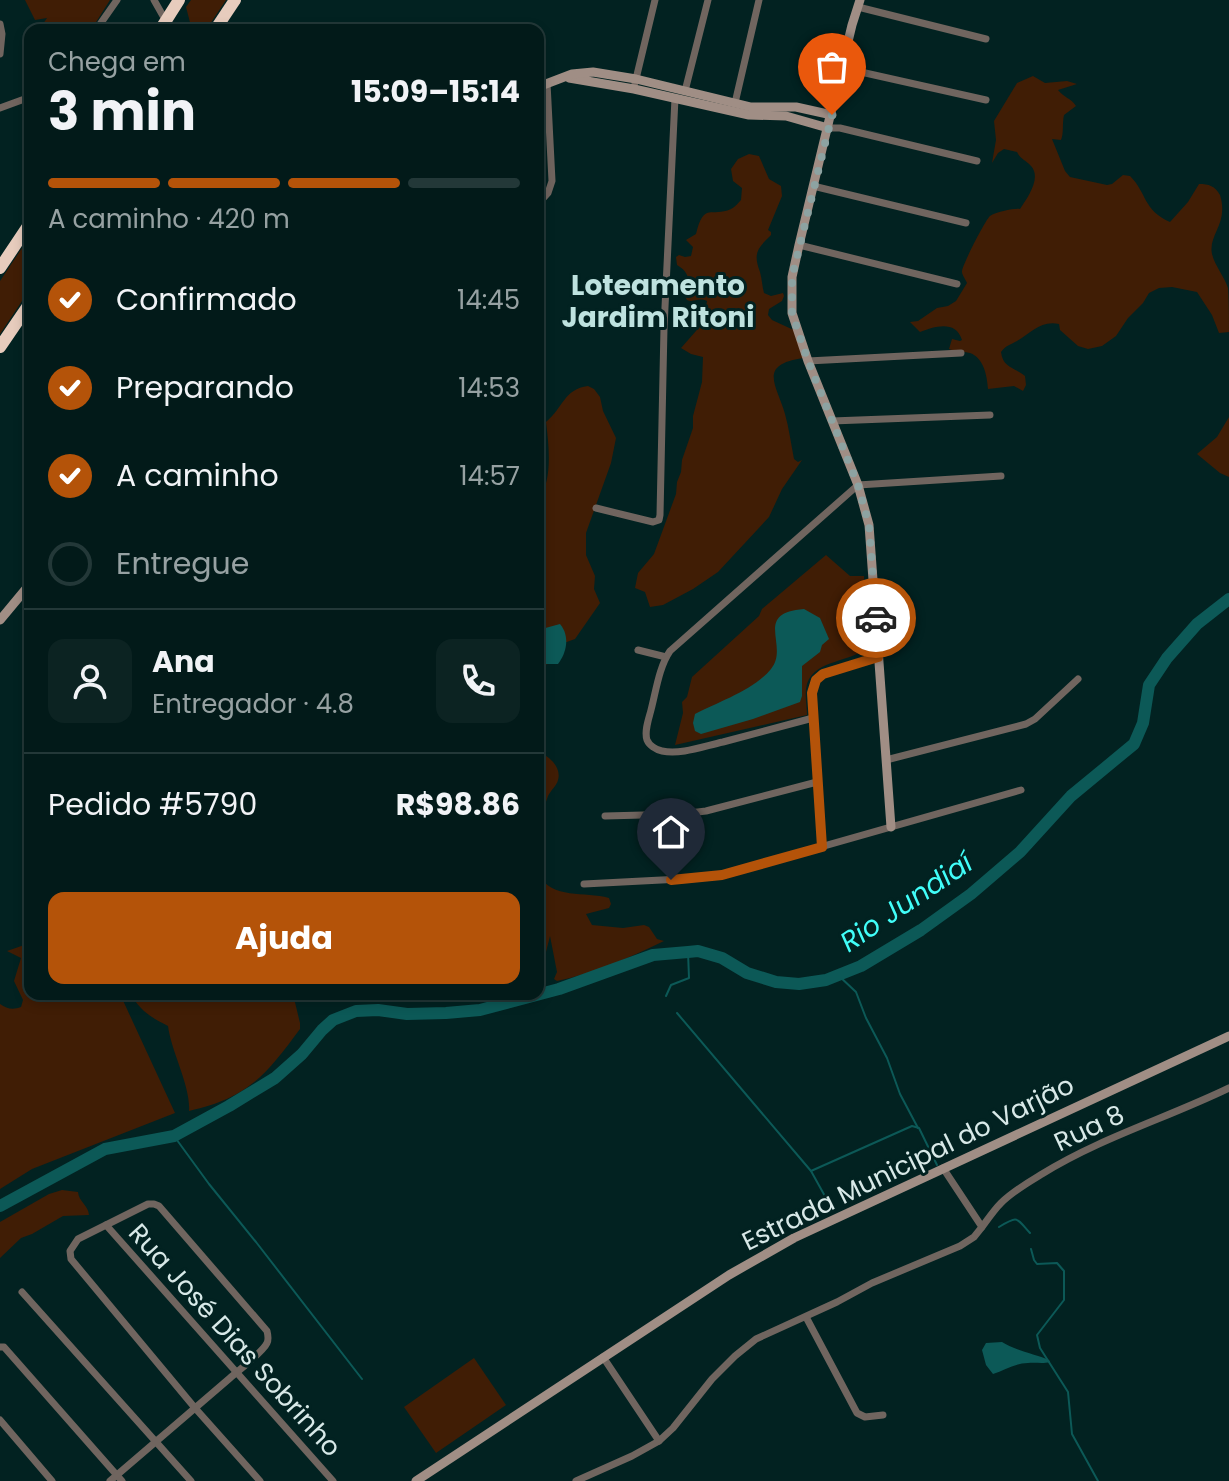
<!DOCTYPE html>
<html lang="pt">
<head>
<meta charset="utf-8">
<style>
	:root { --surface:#021a19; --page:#0c2322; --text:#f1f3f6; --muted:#96a1a2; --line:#233838; --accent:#b45309 }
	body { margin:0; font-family:Poppins,sans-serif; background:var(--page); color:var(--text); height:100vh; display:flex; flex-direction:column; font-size:30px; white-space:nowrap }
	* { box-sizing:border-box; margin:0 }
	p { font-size:26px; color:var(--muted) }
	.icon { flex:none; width:44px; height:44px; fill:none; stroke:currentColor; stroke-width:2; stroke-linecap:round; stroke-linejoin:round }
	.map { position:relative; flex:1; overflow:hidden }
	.panel { position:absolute; left:24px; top:24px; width:520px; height:976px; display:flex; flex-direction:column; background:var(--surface); border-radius:16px; box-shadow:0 4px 12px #0003,0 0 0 2px var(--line) }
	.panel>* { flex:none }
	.pin { position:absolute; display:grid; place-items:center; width:68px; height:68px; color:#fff; margin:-82px -34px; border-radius:50% 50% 50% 0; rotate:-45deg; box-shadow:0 0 8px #0007 }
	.pin .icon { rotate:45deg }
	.courier { position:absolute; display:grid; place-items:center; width:80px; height:80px; margin:-40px; border:6px solid #b45309; border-radius:50%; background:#fff; color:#222; box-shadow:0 2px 10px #0007 }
	.head em { font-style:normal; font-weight:700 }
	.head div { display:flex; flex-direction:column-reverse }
	.head { display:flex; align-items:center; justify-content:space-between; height:136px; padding:0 24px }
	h1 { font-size:52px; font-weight:700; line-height:60px }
	.bar { display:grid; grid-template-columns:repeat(4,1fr); gap:12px 8px; align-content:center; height:96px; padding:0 24px }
	.bar i { height:10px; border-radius:6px; background:var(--line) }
	.bar .on { background:var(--accent) }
	.bar p { grid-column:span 4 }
	.line { display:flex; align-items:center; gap:20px; padding:0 24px; border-top:2px solid var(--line) }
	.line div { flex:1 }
	.round { display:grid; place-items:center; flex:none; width:84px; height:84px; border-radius:16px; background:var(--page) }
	ol { padding:0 24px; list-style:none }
	li { display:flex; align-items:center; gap:24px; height:88px }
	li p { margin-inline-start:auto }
	li .icon { padding:8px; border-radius:50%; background:var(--accent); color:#fff; stroke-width:4 }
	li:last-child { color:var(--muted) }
	li i { width:44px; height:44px; border:4px solid var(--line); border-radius:50% }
	.action { display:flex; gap:16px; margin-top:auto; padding:16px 24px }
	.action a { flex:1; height:92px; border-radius:16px; background:var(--accent); color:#fff; font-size:32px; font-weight:700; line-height:92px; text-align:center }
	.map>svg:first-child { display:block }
</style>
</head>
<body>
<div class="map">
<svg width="1229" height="1481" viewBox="0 0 1229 1481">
	<rect width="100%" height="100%" fill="#022221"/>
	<g fill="#401d05">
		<path d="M25 0H110L91 30H39L47 18 35 20Z"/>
		<path d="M191 0H226L206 30H192L186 7Z"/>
		<path d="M1033 76 1045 83 1067 81 1077 84 1058 90C1063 97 1071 98 1076 106L1064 115C1062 124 1064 133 1061 140L1052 139 1065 171 1070 177 1107 185 1112 184 1123 175 1130 176C1147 193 1143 210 1170 222L1188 202 1199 184C1209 184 1215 186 1220 195 1229 224 1208 234 1212 254 1215 266 1224 276 1228 288 1229 300 1229 319 1229 332L1219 333 1212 315 1197 292 1172 287 1159 288 1149 293 1143 303 1128 318 1116 336 1102 346 1088 349 1078 346 1060 330 1059 324C1041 320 1031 333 1017 341 1010 345 1006 345 1001 352 1003 368 1014 367 1025 376L1026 385 1023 391 1014 386 988 389C987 376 984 358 970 353 963 351 956 352 949 349L952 339 960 341 962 340C956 320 935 326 920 332L910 322 918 321 937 308 948 306 956 301 967 283C966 280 962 275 962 272 961 267 986 219 990 216 996 212 1015 208 1020 209 1027 198 1042 178 1031 166 1026 160 1021 160 1017 152L1004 149 998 153 992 163 996 140 994 121 1017 83Z"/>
		<path d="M749 154 759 156 769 179 781 186 782 196 768 230 771 232V235C757 249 753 253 760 272 762 279 762 286 764 293L771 296 783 293 784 296 782 301 769 309 768 315 772 320 798 332 803 358C757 365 777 385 785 414 789 428 791 444 794 459L798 462 802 460 782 489 769 517 718 572 693 589 663 605 650 607 645 592 635 588 638 573 654 554 676 494 677 482 681 472 682 460 693 428V416L702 382 703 357 691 354 681 348 703 323 707 301C698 297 694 303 687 300L683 293 689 286C688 275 687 271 677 265L676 257 679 255 685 257 691 256 693 247 686 240 696 234C704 201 711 218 731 209 735 207 738 203 741 200L742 188 733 181 731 169 738 159Z"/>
		<path d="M30 236V289L0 334V281Z"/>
		<path d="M588 386 594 389 600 397 603 411 616 438 611 463 586 533V555L595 576 594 589 600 603 575 639 564 643C558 658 556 664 538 666V501C553 480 549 447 546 422 563 408 564 389 588 386Z"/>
		<path d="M1229 417V477L1220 473 1197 454 1217 437Z"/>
		<path d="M826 555 850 576H864L866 648C848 664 810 659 806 689 805 697 807 707 807 715L675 745 683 713 682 702 687 697 692 677 759 616 762 609Z"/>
		<path d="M538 752C548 755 562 767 558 780 557 785 551 790 548 796 542 812 540 829 538 845Z"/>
		<path d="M538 874C552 900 585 891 609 898L611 904 609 908 586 914 592 925 623 928 644 925 649 927 657 939 664 941C629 958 595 973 557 981L554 979 557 972 550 936 540 976 538 975Z"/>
		<path d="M30 943V994H120L175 1113 32 1169 0 1189V1004C7 1009 13 1010 21 1007L23 1000 14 981 21 958 7 951Z"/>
		<path d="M131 994H293L300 1023V1029C266 1075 248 1098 189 1111 191 1087 171 1051 168 1026 152 1018 139 1010 131 994Z"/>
		<path d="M62 1190 78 1192C79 1202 88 1205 89 1215L63 1216 32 1234 21 1238 0 1258V1222L49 1194Z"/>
		<path d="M474 1358 506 1405 436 1453 404 1407Z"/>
	</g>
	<g fill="#0c5957">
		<path d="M804 609 820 618 829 639 822 645 820 652 802 666V696L800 702 753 719 701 734 695 731 693 723 695 714C718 702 754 690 771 669 790 646 752 613 804 609Z"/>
		<path d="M560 624C570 636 567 652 558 664H538V630Z"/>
		<path d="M1002 1342C1014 1350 1035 1354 1049 1360L1050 1362C1042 1364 1036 1362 1028 1363 1016 1363 1005 1370 993 1374L986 1365 982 1350 986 1343Z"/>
	</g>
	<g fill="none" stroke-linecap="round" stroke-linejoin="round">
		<g stroke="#0c5957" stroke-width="2">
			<path d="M838 975 856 992 866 1018 887 1058 900 1094 918 1128"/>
			<path d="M666 996 671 985 689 978 688 952"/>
			<path d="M677 1013 811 1171 826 1198"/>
			<path d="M174 1136 209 1184 256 1242 362 1379"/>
			<path d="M811 1171 912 1126 919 1128 937 1165"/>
			<path d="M999 1227C1019 1215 1016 1218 1030 1233"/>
			<path d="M1031 1249 1034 1260 1037 1264 1057 1263 1064 1271V1300L1037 1335 1040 1348 1068 1392 1072 1434 1098 1481"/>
		</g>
		<path stroke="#0c5957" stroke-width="12" d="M0 1206 105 1149 174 1136 229 1106 275 1078 302 1054 322 1030 333 1020 356 1011 378 1010 407 1014 446 1013 480 1010 559 989 653 955 688 952 698 951 722 958 747 973 776 982 799 984 826 980 861 966 921 930 971 894 1020 852 1071 796 1134 744 1143 723 1149 685 1167 658 1197 624 1229 599"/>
		<g stroke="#70655f" stroke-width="7">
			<path d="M154 0 171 30"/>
			<path d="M858 7 986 39"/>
			<path d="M0 24 2 34 0 54"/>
			<path d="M96 30 117 0"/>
			<path d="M843 68 986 100"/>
			<path d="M635 83 655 0"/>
			<path d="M685 91 708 0"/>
			<path d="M735 103 759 0"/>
			<path d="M0 108 30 97"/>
			<path d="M828 128H840L977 161"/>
			<path d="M813 186 966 223"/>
			<path d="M538 204 548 193 552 181 547 83"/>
			<path d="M799 245 957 284"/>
			<path d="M808 361 961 353"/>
			<path d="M832 421 990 415"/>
			<path d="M596 508 653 522 659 520 660 515 664 328 675 98"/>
			<path d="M638 650 666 657"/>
			<path d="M813 718C783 726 753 734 723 742 704 746 681 755 662 751 656 750 649 745 647 740 644 731 649 718 651 710 656 691 659 667 670 651L858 485 1001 476"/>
			<path d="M886 760 1026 724 1035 719 1078 679"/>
			<path d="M605 816 681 814 706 811 817 782"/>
			<path d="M822 847 812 693 816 680 823 674 878 657"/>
			<path d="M584 884 700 878 722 875 1021 790"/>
			<path d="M106 1225 333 1481"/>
			<path d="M982 1227C988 1219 994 1210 1001 1203 1013 1191 1027 1183 1042 1174 1100 1138 1167 1118 1229 1088"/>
			<path d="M22 1292 191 1481"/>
			<path d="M806 1317 857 1413 865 1417 883 1415"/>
			<path d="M0 1347H4L122 1481"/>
			<path d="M603 1357 659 1441"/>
			<path d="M0 1420 52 1481"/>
			<path d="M110 1481C150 1447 190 1412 230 1378 239 1370 263 1352 267 1343 269 1339 268 1335 267 1331L159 1206 154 1204H148L78 1239 70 1251 71 1259 195 1408 260 1481"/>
			<path d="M576 1481 632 1456 659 1441 673 1428 712 1379 735 1356 756 1339 837 1302 872 1283 960 1246 974 1237 982 1227 943 1168"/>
		</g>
		<g stroke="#a08e85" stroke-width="9">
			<path d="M860 0 852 25 799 245 792 277V313L808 361 858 485 869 525 891 827"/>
			<path d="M569 78 634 89 749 115 786 116 828 128"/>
			<path d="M538 87 572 74 593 72 636 79 751 107H796L832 115"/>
			<path d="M0 620 30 584"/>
			<path d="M416 1481 729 1275 794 1238 1229 1036"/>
		</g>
		<g stroke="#e7ccbd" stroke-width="12">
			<path d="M160 30 179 0"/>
			<path d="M215 30 235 0"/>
			<path d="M0 268 30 223"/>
			<path d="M0 347 30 303"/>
		</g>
	</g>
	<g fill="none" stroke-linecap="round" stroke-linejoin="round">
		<path stroke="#8da3a2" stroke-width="8" stroke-dasharray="0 14.4" d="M832 115 792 277V313L808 361 858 485 869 525 876 618"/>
		<path stroke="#b45309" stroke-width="10" d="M671 880 722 875 822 847 812 693 816 680 823 674 878 657 876 618"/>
	</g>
	<g text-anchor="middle" stroke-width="6" stroke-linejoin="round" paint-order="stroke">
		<g font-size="26" fill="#d8e9e8" stroke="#022221">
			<text transform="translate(1089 1128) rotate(-25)" y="9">Rua 8</text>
			<text transform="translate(908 1163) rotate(-26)" y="9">Estrada Municipal do Varjão</text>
			<text transform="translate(235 1340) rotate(48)" y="9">Rua José Dias Sobrinho</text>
		</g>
		<g font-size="28" font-weight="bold" fill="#bee2df" stroke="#022221">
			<text x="658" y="295">Loteamento<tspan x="658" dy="32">Jardim Ritoni</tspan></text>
		</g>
		<g font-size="28" font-style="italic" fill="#41fef9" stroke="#022221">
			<text transform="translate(906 902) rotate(-34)" y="10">Rio Jundiaí</text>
		</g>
	</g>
</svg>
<div class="pin" style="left:832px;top:115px;background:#ea580c"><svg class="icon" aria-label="bag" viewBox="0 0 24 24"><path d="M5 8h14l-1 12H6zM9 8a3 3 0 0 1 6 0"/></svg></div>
<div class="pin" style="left:671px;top:880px;background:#1f2937"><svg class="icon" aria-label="home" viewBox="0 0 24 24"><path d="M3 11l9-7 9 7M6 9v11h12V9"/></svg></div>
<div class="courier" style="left:876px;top:618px"><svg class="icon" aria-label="car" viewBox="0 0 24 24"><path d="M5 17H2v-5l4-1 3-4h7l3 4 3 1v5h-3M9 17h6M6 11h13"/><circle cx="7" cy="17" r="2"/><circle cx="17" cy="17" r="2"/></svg></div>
<section class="panel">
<div class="head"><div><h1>3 min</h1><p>Chega em</p></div><em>15:09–15:14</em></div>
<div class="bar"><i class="on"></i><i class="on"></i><i class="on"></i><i></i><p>A caminho · 420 m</p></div>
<ol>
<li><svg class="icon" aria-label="check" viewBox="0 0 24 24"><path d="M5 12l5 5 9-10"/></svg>Confirmado<p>14:45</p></li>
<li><svg class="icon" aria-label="check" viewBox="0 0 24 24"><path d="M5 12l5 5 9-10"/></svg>Preparando<p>14:53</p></li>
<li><svg class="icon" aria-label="check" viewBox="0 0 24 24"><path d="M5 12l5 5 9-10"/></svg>A caminho<p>14:57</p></li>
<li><i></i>Entregue</li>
</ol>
<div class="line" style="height:144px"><a class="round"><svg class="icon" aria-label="person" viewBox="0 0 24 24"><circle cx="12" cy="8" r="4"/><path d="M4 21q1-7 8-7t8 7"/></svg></a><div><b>Ana</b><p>Entregador · 4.8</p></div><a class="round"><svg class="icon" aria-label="phone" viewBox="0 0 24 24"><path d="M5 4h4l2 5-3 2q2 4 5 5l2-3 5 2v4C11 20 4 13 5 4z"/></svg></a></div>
<div class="line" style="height:104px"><div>Pedido #5790</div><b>R$98.86</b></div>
<div class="action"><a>Ajuda</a></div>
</section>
</div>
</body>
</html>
